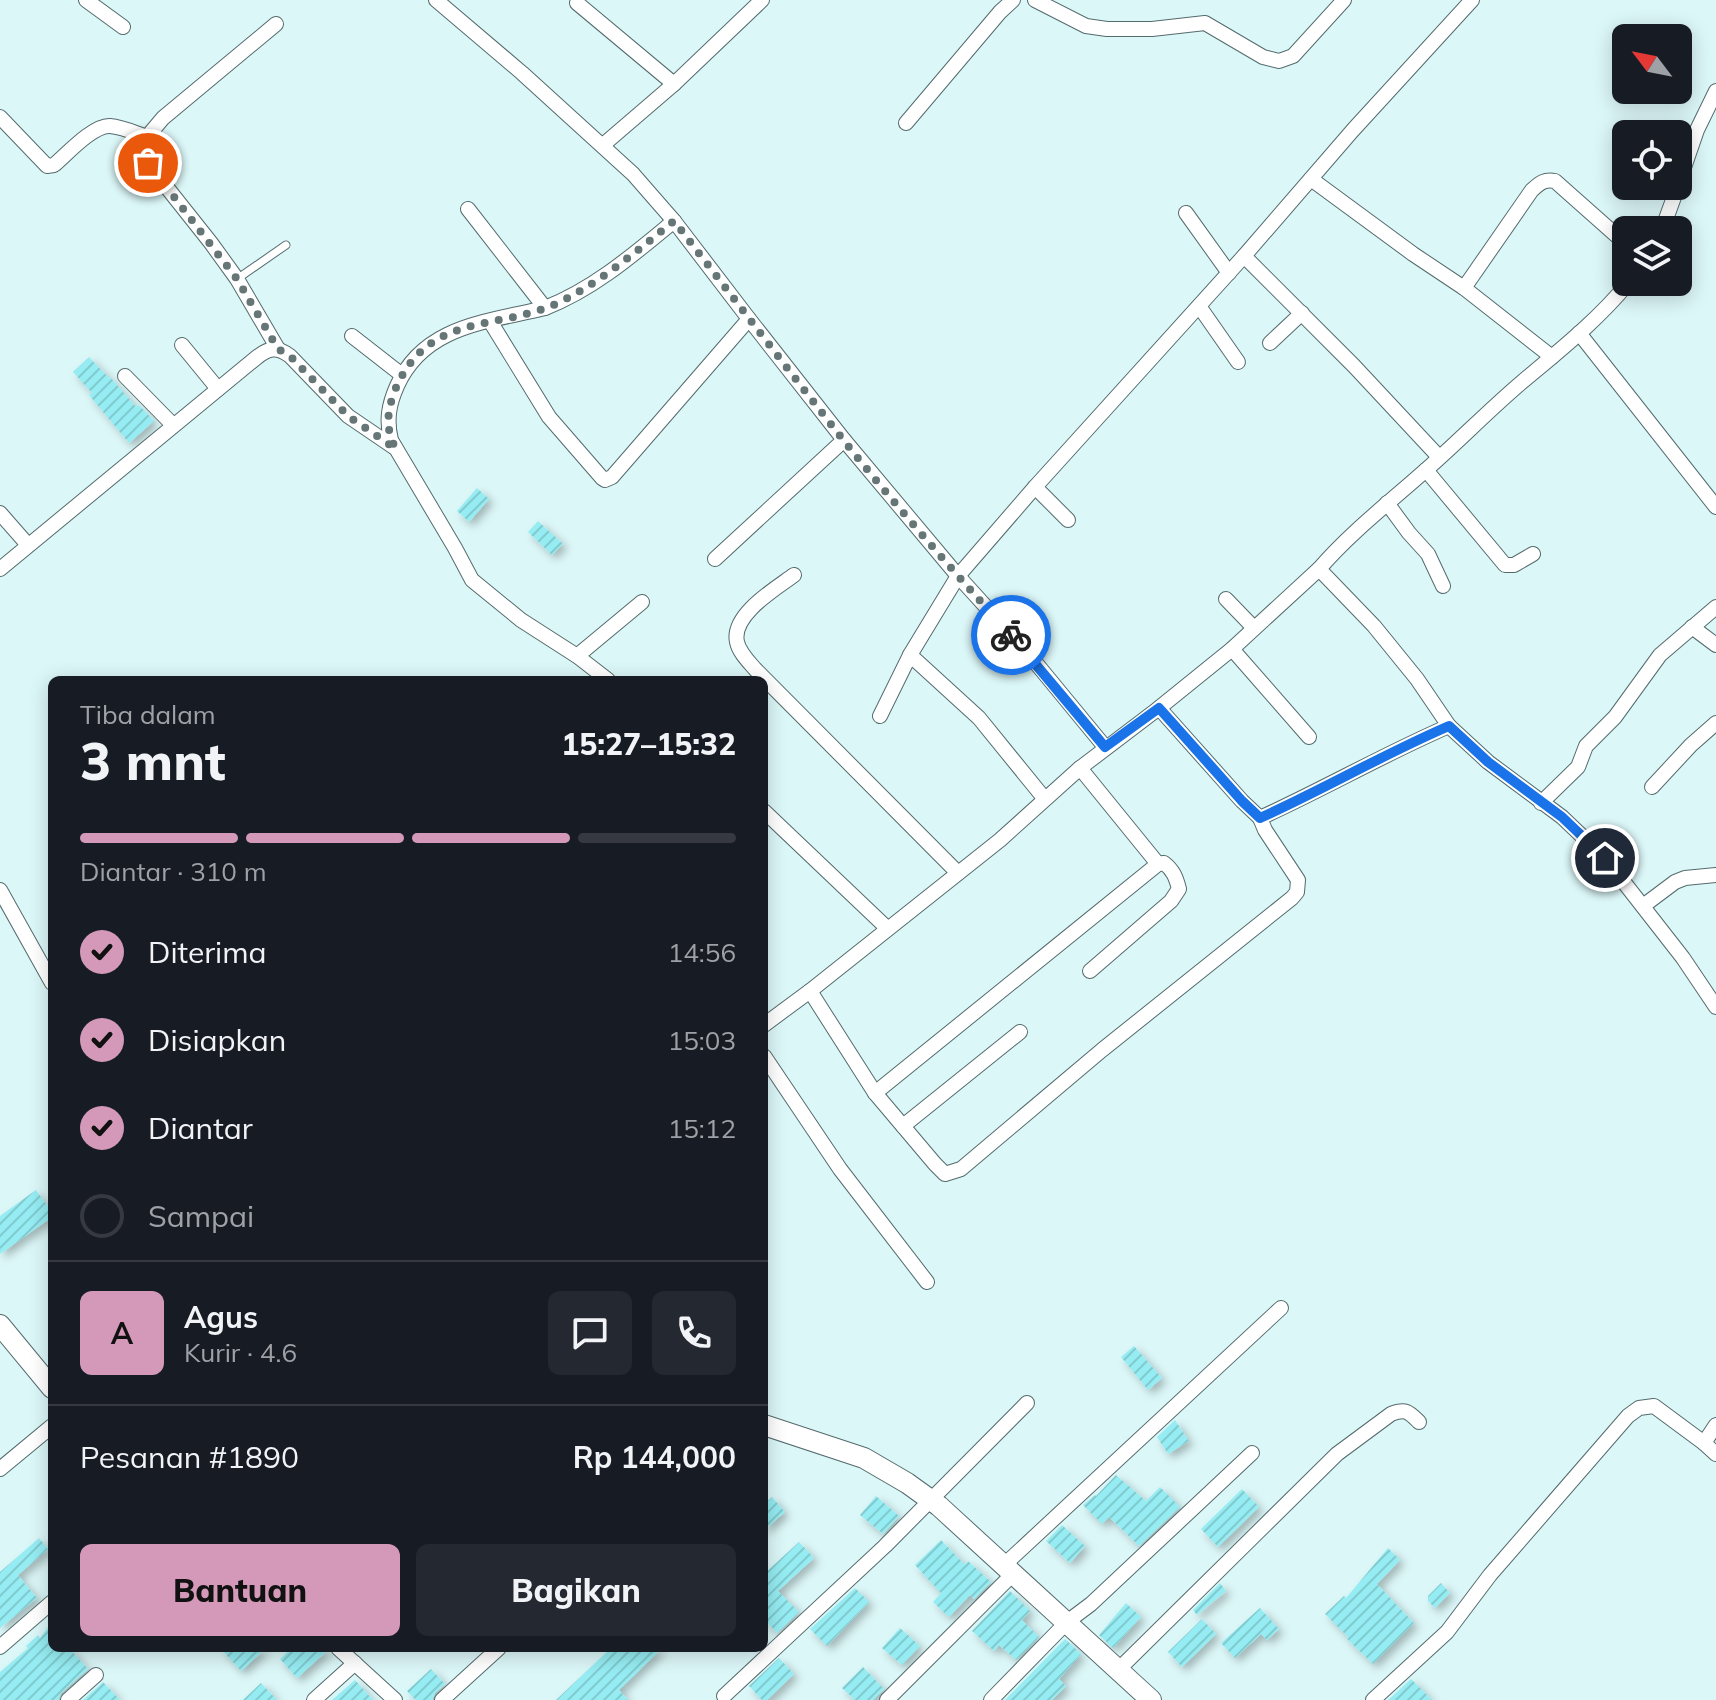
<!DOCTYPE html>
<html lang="id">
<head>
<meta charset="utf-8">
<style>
	:root { --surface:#171b24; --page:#242831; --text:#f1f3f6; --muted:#9ea1a6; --line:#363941; --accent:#d499b9 }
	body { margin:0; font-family:Mulish,sans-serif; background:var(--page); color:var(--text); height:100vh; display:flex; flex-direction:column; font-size:30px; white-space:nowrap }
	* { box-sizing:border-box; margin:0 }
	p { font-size:26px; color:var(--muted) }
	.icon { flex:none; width:44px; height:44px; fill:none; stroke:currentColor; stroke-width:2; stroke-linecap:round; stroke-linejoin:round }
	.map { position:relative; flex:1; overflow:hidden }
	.drawer { position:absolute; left:48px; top:676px; width:720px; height:976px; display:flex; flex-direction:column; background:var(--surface); border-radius:12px; box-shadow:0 4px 20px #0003 }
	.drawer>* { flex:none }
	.needle { width:52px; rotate:302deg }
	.buttons { position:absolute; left:1612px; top:24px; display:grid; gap:16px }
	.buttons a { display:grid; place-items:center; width:80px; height:80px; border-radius:12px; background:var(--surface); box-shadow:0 4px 20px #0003; font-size:40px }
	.pin { position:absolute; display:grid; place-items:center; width:68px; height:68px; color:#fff; margin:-34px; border:4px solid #fff; border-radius:50%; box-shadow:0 2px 8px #0007 }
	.courier { position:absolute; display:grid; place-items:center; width:80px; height:80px; margin:-40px; border:6px solid #1a73e8; border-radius:50%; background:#fff; color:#222; box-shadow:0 2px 10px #0007 }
	.overview em { font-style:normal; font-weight:800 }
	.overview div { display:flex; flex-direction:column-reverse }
	.overview { display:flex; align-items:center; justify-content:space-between; height:136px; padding:0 32px }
	h1 { font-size:52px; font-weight:800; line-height:60px }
	.bar { display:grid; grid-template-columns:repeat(4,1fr); gap:12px 8px; align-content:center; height:96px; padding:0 32px }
	.bar i { height:10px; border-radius:6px; background:var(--line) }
	.bar .active { background:var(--accent) }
	.bar p { grid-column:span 4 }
	.line { display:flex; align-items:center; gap:20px; padding:0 32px; border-top:2px solid var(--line) }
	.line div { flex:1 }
	.round { display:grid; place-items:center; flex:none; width:84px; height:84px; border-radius:12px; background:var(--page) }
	ol { padding:0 32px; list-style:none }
	li { display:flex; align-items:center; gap:24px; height:88px }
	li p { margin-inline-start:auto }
	li .icon { padding:8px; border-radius:50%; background:var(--accent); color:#111; stroke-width:4 }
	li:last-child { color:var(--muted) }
	li i { width:44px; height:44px; border:4px solid var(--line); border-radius:50% }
	.cta { display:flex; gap:16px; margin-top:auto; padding:16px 32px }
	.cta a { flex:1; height:92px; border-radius:12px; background:var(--accent); color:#111; font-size:32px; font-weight:800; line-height:92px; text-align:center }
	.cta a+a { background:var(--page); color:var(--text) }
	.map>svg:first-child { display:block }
</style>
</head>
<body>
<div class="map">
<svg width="1716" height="1700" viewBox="0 0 1716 1700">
	<defs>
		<pattern id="building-hatch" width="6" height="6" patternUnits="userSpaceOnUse" patternTransform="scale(2)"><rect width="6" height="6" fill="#95ecf2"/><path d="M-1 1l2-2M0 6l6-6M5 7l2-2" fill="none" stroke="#80cbd0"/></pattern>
		<filter id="shadow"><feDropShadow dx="4.5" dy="4.5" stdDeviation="4" flood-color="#0004"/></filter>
	</defs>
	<rect width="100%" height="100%" fill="#dcf7f8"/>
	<g fill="url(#building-hatch)" filter="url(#shadow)">
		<path d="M89 357 109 378 110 377 136 407 139 405 154 421 129 443 89 395 92 393 73 372Z"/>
		<path d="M477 488 489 499 469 522 457 511Z"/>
		<path d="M538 521 563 544 552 555 528 532Z"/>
		<path d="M36 1190 52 1212V1217L0 1254V1216Z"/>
		<path d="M1134 1346 1162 1378 1148 1390 1121 1357Z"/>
		<path d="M1175 1420 1189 1441 1168 1454 1157 1437Z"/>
		<path d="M1116 1475 1146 1501 1160 1487 1180 1507 1139 1546 1109 1517 1102 1524 1083 1505 1095 1495 1096 1496Z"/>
		<path d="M1242 1489 1259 1507 1218 1547 1201 1529Z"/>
		<path d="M876 1496 899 1516 883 1534 860 1515Z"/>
		<path d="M772 1497 785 1512 764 1530V1504Z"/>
		<path d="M1062 1525 1085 1546 1070 1563 1046 1541Z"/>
		<path d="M39 1538 48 1549 18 1575 37 1598 0 1628V1572Z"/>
		<path d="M941 1540 965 1565 968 1561 991 1582 974 1599 970 1595 949 1617 933 1602 941 1593 915 1565Z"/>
		<path d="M799 1542 814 1558 778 1591 799 1612 777 1633 764 1619V1574Z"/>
		<path d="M1388 1548 1400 1560 1377 1584 1414 1623 1373 1664 1347 1639 1348 1637 1325 1614 1344 1596 1346 1598Z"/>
		<path d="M1220 1583 1226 1591 1197 1615 1193 1610Z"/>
		<path d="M1441 1583 1450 1593 1435 1608 1428 1601V1596Z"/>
		<path d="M855 1588 869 1602 827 1646 810 1629Z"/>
		<path d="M1010 1591 1030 1611 1022 1620 1039 1637 1016 1660 999 1645 994 1651 972 1631Z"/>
		<path d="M1126 1603 1141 1617 1113 1648 1099 1635Z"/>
		<path d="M1260 1608 1279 1629 1267 1640 1261 1634 1235 1658 1221 1643Z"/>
		<path d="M1202 1619 1216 1634 1182 1667 1168 1652Z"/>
		<path d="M52 1622V1648H69L88 1669 61 1693 58 1700H0V1672L28 1648 26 1646 38 1635 40 1638Z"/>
		<path d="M900 1628 920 1646 902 1665 882 1648Z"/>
		<path d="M1065 1639 1081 1654 1059 1679 1066 1686 1052 1700H1005Z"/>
		<path d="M220 1648H266L241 1671Z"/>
		<path d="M292 1648H328V1650L297 1678 280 1659Z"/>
		<path d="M611 1648H662L619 1690 628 1700H556Z"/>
		<path d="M779 1658 794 1674 767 1700H762L749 1686Z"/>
		<path d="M863 1667 884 1689 873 1700H855L842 1688Z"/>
		<path d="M431 1669 445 1684 435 1693 432 1700H416L407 1691Z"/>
		<path d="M1411 1679 1432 1700H1388Z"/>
		<path d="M355 1680 373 1700H332Z"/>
		<path d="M103 1682 120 1700H83Z"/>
		<path d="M261 1683 277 1700H243Z"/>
	</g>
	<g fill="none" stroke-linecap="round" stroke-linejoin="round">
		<g stroke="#546b6d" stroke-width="9">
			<path id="lane" d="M237 279 286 245"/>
		</g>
		<g stroke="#546b6d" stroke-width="16">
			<g id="street">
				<path d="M86 0 123 27"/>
				<path d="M436 0 522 73 633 174 674 221 749 319 844 440 958 576 1026 651 1105 747"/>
				<path d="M1035 0 1086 26 1107 29H1152L1205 23 1263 57 1279 61 1293 56 1344 0"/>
				<path d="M577 3 674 84"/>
				<path d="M276 24 163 118 147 137 144 150 148 163 157 175 211 243 237 279 278 349"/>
				<path d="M0 117 47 166 54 165C67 154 93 125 110 126 123 127 135 133 147 137"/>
				<path d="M906 123 1000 12 1013 0"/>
				<path d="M603 145 674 84 762 0"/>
				<path d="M1311 179 1413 254 1464 288 1552 357"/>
				<path d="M1678 185 1697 130 1716 91"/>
				<path d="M468 209 545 308"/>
				<path d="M1186 213 1229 273"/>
				<path d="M1662 230 1678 186"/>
				<path d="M1244 256 1354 366 1439 457"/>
				<path d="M1464 288 1532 190C1540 183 1544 179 1555 181L1626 244"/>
				<path d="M1199 306 1238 362"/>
				<path d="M490 321 549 417 602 478 605 480 612 477 749 319"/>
				<path d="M1579 333 1716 507"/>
				<path d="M352 336 402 375"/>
				<path d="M1270 343 1302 313"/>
				<path d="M182 345 218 389"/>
				<path d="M125 376 173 425"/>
				<path d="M1426 470 1505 565H1514L1533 554"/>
				<path d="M1035 487 1068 520"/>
				<path d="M1387 503 1409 533 1428 554 1443 586"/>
				<path d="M0 513 28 545"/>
				<path d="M715 559 844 440"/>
				<path d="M0 569 256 358C268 348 277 346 290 356L348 416 395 448"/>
				<path d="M1319 569 1374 626 1417 679 1449 726"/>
				<path d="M794 575C775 589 731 615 737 642 739 652 748 661 755 669L958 873"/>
				<path d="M1226 599 1254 628"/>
				<path d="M1692 627 1716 645"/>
				<path d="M1232 649 1309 737"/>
				<path d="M910 655 979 718 1044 798"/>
				<path d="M577 656 642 602"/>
				<path d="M608 680 577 656 521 620 472 580 455 548 391 440C386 420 389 404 397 386 424 325 488 322 545 308 594 289 634 254 674 221"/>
				<path d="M1159 708 1242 801 1260 818C1324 789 1384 754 1449 726L1488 762 1562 817 1605 858 1683 958 1716 1007"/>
				<path d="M880 716 910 655 958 576 1035 487 1244 256 1353 130 1472 0"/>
				<path d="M1080 768 1158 864"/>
				<path d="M1652 787 1691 745 1716 723"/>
				<path d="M1541 803 1578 767 1586 746 1615 717 1660 655 1716 607"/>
				<path d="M764 811 887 928"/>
				<path d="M0 890 52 983"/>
				<path d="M1643 906 1675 882 1685 878 1716 875"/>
				<path d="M810 991 875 1093 935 1164 945 1174 961 1169 1102 1050 1292 898 1297 892 1298 880 1265 830 1260 818"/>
				<path d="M764 1025 810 991 1000 840 1080 768 1159 708 1232 649 1319 569C1351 532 1390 502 1427 469 1459 441 1489 410 1522 382 1559 351 1598 320 1629 282"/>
				<path d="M764 1056 840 1169 927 1282"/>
				<path d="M875 1093 1158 864 1164 863C1173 870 1176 877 1179 889L1171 901 1090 971"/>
				<path d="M903 1126 1020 1032"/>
				<path d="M1716 1425 1704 1443 1716 1454"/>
				<path d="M0 1469 52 1426"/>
				<path d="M1003 1566 1281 1308"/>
				<path d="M0 1647 52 1602"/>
				<path d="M338 1648 395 1700"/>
				<path d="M1118 1670 1337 1454 1391 1414C1406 1408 1409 1412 1419 1422"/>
				<path d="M724 1696 885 1546 1027 1403"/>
				<path d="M68 1700 96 1675"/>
				<path d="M314 1700 355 1663"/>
				<path d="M442 1700 499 1648"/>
				<path d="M887 1700 1013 1574"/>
				<path d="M991 1700 1067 1622 1091 1604 1252 1453"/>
				<path d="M1373 1700 1447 1632 1490 1575 1628 1416 1639 1408 1654 1406 1704 1443"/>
			</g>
		</g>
		<g stroke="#546b6d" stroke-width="22">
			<g id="secondary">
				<path d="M0 1325 52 1388"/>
				<path d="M764 1425 864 1458 907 1483 939 1506 1151 1700"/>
			</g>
		</g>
		<use href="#lane" stroke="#fff" stroke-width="7"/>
		<use href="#street" stroke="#fff" stroke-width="14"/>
		<use href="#secondary" stroke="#fff" stroke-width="20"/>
	</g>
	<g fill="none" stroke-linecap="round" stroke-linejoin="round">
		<path stroke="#667677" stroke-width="8" stroke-dasharray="0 14.4" d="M148 163 237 279 278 349 290 356 348 416 396 449C385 429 387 411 395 390 429 310 498 332 560 302 602 281 638 250 674 221 730 293 785 366 841 437 895 505 953 571 1011 635"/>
		<path stroke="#1a73e8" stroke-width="10" d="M1011 635 1105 747 1159 708 1242 801 1260 818C1324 789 1384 754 1449 726L1488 762 1562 817 1605 858"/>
	</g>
</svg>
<div class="buttons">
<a><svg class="needle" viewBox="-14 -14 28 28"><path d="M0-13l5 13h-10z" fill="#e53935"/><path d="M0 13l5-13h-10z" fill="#9ea1a6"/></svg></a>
<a><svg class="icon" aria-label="locate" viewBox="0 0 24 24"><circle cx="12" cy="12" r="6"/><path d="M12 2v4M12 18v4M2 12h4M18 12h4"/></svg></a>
<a><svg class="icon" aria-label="layers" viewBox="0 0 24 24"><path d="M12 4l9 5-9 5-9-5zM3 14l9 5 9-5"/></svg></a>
</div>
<div class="pin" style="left:148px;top:163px;background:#ea580c"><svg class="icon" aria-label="bag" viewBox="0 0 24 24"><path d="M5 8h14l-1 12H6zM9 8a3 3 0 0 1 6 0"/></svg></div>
<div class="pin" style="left:1605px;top:858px;background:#1f2937"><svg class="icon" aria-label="home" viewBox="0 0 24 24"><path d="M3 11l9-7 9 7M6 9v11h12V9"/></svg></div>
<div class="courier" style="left:1011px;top:635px"><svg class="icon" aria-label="bike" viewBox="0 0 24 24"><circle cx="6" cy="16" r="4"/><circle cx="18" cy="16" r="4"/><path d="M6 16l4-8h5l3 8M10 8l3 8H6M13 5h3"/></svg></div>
<section class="drawer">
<div class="overview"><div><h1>3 mnt</h1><p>Tiba dalam</p></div><em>15:27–15:32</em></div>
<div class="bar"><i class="active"></i><i class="active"></i><i class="active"></i><i></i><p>Diantar · 310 m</p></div>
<ol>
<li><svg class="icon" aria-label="check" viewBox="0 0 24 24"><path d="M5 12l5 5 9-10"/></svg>Diterima<p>14:56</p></li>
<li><svg class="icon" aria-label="check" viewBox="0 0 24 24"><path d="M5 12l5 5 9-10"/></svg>Disiapkan<p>15:03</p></li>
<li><svg class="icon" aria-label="check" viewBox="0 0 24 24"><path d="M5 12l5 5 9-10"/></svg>Diantar<p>15:12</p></li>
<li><i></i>Sampai</li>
</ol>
<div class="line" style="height:144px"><b class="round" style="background:var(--accent);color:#111">A</b><div><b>Agus</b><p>Kurir · 4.6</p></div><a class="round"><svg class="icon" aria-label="chat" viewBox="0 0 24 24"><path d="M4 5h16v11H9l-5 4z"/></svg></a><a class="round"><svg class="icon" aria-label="phone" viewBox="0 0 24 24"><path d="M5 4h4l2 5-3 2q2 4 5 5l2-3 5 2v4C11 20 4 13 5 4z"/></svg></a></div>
<div class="line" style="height:104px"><div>Pesanan #1890</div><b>Rp 144,000</b></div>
<div class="cta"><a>Bantuan</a><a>Bagikan</a></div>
</section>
</div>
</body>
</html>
